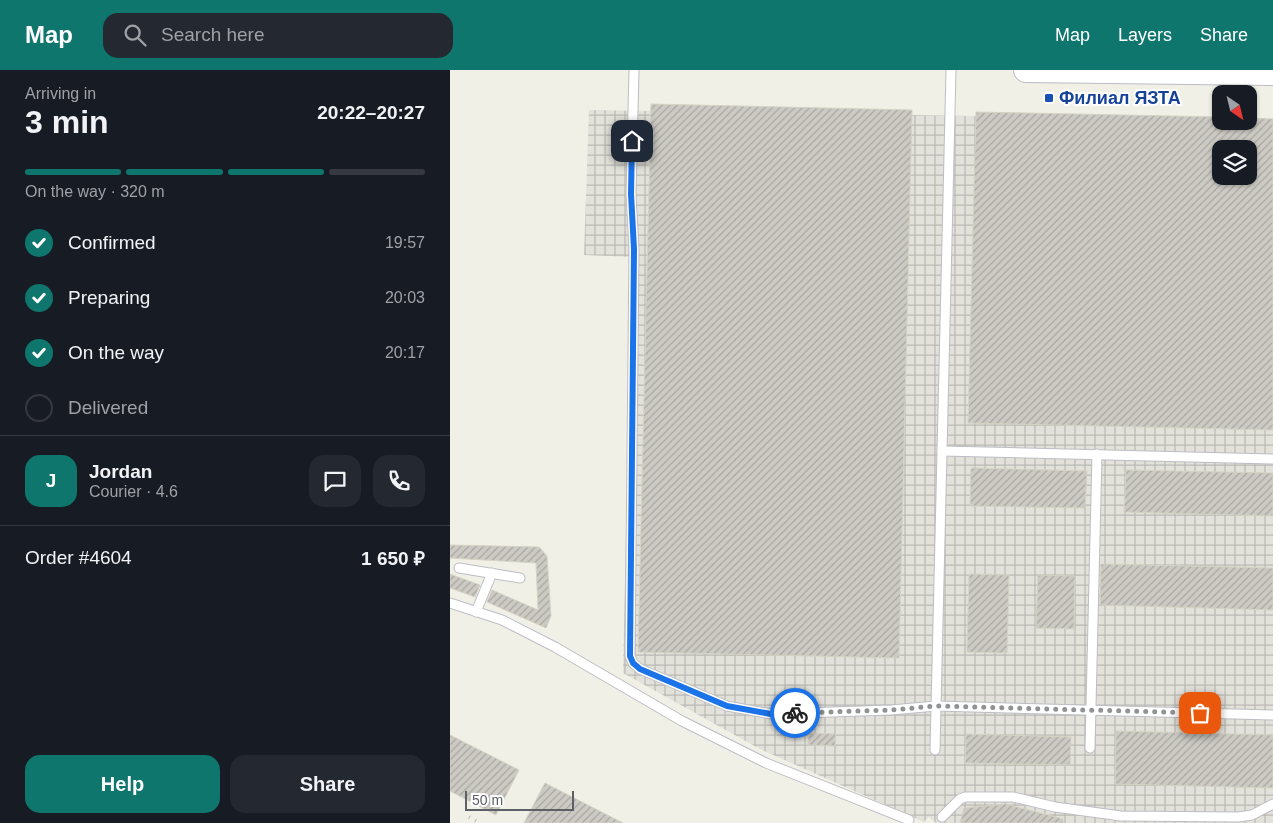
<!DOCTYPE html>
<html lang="en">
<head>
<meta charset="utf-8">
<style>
	:root { --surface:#171b24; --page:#242831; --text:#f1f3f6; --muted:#9ea1a6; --line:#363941; --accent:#0f766e }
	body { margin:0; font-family:Helvetica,sans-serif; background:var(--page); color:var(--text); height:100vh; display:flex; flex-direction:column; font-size:19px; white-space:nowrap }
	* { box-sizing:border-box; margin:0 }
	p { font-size:16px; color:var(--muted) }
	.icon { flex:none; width:28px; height:28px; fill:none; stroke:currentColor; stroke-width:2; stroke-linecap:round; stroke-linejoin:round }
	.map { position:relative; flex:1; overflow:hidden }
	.panel { display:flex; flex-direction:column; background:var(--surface); width:450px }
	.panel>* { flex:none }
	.needle { width:32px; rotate:145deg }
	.controls { position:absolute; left:762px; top:15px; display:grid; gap:10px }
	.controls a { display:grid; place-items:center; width:45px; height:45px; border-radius:10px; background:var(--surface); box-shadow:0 1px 4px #0004; font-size:25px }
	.scale { position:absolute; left:15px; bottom:12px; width:109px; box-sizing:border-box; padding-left:5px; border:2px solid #5e6067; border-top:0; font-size:14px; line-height:18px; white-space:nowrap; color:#5e6067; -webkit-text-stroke:4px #fff; paint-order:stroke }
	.pin { position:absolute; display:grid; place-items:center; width:42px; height:42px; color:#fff; margin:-21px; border-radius:10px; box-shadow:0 2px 8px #0006 }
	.courier { position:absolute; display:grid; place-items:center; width:50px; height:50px; margin:-25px; border:4px solid #1a73e8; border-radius:50%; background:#fff; color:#222; box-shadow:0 1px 6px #0007 }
	.overview em { font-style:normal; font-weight:700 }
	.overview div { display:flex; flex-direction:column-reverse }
	.overview { display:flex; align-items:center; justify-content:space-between; height:85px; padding:0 25px }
	h1 { font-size:32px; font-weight:700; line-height:38px }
	.bar { display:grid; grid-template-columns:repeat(4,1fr); gap:8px 5px; align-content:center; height:60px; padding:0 25px }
	.bar i { height:6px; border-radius:4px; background:var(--line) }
	.bar .active { background:var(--accent) }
	.bar p { grid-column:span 4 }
	.line { display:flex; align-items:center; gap:12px; padding:0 25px; border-top:1px solid var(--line) }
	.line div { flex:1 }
	.round { display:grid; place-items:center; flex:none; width:52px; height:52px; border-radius:15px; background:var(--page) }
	ol { padding:0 25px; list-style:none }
	li { display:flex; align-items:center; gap:15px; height:55px }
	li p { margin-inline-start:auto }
	li .icon { padding:5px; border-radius:50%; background:var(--accent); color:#fff; stroke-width:4 }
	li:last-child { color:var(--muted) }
	li i { width:28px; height:28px; border:2px solid var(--line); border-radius:50% }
	.primary-button { display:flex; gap:10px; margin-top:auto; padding:10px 25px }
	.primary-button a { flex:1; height:58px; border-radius:15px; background:var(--accent); color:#fff; font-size:20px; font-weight:700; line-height:58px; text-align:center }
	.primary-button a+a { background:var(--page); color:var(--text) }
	header { display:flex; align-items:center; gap:30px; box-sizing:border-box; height:70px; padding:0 25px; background:var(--accent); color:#fff }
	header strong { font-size:24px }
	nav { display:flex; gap:28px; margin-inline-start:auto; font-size:18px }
	.search { width:350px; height:45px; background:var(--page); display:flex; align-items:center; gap:12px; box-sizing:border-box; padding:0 18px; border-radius:15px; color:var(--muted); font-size:19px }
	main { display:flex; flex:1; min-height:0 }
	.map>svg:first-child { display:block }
</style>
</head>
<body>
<header>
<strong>Map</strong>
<div class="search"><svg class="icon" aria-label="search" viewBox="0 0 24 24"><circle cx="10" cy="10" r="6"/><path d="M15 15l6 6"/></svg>Search here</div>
<nav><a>Map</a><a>Layers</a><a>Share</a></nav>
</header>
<main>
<section class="panel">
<div class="overview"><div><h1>3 min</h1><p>Arriving in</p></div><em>20:22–20:27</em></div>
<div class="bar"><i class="active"></i><i class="active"></i><i class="active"></i><i></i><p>On the way · 320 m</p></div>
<ol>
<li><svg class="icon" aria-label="check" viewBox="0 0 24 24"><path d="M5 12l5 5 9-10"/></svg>Confirmed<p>19:57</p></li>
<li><svg class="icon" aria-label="check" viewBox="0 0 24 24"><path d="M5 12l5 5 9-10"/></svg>Preparing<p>20:03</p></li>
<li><svg class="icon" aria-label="check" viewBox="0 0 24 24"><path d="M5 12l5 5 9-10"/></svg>On the way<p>20:17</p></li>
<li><i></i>Delivered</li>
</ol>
<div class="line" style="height:90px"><b class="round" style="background:var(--accent);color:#fff">J</b><div><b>Jordan</b><p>Courier · 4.6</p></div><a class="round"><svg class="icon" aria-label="chat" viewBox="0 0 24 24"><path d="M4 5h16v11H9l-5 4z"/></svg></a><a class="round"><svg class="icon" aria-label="phone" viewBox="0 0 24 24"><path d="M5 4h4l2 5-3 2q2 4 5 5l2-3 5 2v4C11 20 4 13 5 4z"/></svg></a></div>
<div class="line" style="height:65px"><div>Order #4604</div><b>1 650 ₽</b></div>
<div class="primary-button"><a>Help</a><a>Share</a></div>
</section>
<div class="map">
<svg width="823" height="753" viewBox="0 0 823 753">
	<defs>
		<pattern id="industrial-grid" width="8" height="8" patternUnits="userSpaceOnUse" patternTransform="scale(1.25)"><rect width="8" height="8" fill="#e2e1da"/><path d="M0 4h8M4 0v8" fill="none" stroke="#babab5"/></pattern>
		<pattern id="building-hatch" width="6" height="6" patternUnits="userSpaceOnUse" patternTransform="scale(1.25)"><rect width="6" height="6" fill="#cccac3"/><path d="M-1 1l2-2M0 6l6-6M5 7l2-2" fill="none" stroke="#a9a7a2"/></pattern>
	</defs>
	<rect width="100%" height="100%" fill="#f0f0e6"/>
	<path fill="url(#industrial-grid)" fill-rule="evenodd" d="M139 40 771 50V51L823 50V753H486L479 747 474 752 310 679 173 603 182 187 134 185ZM771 79H799V106H771Z"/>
	<g fill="url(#building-hatch)" stroke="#d5d3c4" fill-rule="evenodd">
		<path d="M201 34 462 40 449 588 188 582Z"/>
		<path d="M526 42 771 47V51H799V48L823 49V360L518 353ZM771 79H799V106H771Z"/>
		<path d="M521 398 637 401 635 438 520 436Z"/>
		<path d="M676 400 823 403V446L674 442Z"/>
		<path d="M0 475 89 477 97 486 101 546 96 558 37 532 42 520 88 540 86 493 0 488Z"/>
		<path d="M651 494 823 498V540L650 535Z"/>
		<path d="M0 504 30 515 25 527 0 518Z"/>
		<path d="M519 504 559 505 557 583 517 582Z"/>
		<path d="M588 505 625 506 624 559 586 558Z"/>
		<path d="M666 661 823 665V718L665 714Z"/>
		<path d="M358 663 386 664 385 676 358 675Z"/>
		<path d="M516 664 621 667 620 695 515 693Z"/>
		<path d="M0 665 69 700 46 745 0 721Z"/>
		<path d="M95 713 173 753H74Z"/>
		<path d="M556 734 613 749V753H510L514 738Z"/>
	</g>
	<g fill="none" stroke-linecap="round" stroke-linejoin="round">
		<g stroke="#bdbec5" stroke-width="11">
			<g id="service">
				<path d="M184 0 181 124 184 179 180 586 183 593 190 599 277 636 321 644 441 640 486 636 823 645"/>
				<path d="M492 381 823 389"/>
				<path d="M9 498 70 508"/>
				<path d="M0 533 52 550 105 577 232 651 316 693 459 750"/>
				<path d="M26 542 42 503"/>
				<path d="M640 678 647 384"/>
				<path d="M485 680 501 0"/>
				<path d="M492 747 510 729 515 727H563L605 737 671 746 788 747 802 745 823 734"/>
			</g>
		</g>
		<g stroke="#bbbdc4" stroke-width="26">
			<path id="secondary" d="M576 0 823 3"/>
		</g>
		<use href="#service" stroke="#fff" stroke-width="9"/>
		<use href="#secondary" stroke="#fff" stroke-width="24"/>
		<path stroke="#b9b9ba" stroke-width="4" stroke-dasharray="1 6" stroke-linecap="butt" d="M19 747 30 753"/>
	</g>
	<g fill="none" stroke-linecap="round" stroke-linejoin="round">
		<path stroke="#919293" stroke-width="5" stroke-dasharray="0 9" d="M345 643 441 640 486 636 750 643"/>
		<path stroke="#1a73e8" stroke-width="6" d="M182 71 181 124 184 179 180 586 183 593 190 599 277 636 321 644 345 643"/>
	</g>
	<rect fill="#1a4fb4" stroke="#fff" stroke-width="2" x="594" y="23" width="10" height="10" rx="2.5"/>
	<g text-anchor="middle" stroke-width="4" stroke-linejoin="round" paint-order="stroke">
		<g font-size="18" font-weight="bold" fill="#164399" stroke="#fff" text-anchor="start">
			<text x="609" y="34">Филиал ЯЗТА</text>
		</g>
	</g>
</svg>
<div class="controls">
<a><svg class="needle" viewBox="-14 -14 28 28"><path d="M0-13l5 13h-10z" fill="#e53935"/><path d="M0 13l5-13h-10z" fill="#9ea1a6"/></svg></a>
<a><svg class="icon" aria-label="layers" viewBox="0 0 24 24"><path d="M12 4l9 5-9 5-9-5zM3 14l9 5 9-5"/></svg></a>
</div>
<div class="scale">50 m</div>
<div class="pin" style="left:750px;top:643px;background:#ea580c"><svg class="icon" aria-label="bag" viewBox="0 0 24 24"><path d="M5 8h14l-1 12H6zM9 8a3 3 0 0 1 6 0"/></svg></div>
<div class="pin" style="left:182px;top:71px;background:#1f2937"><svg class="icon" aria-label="home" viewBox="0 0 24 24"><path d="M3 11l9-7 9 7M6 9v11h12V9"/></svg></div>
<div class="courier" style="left:345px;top:643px"><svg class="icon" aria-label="bike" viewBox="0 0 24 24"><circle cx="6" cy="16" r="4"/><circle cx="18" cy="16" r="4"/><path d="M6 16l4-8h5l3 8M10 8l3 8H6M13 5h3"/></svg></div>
</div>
</main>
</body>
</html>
